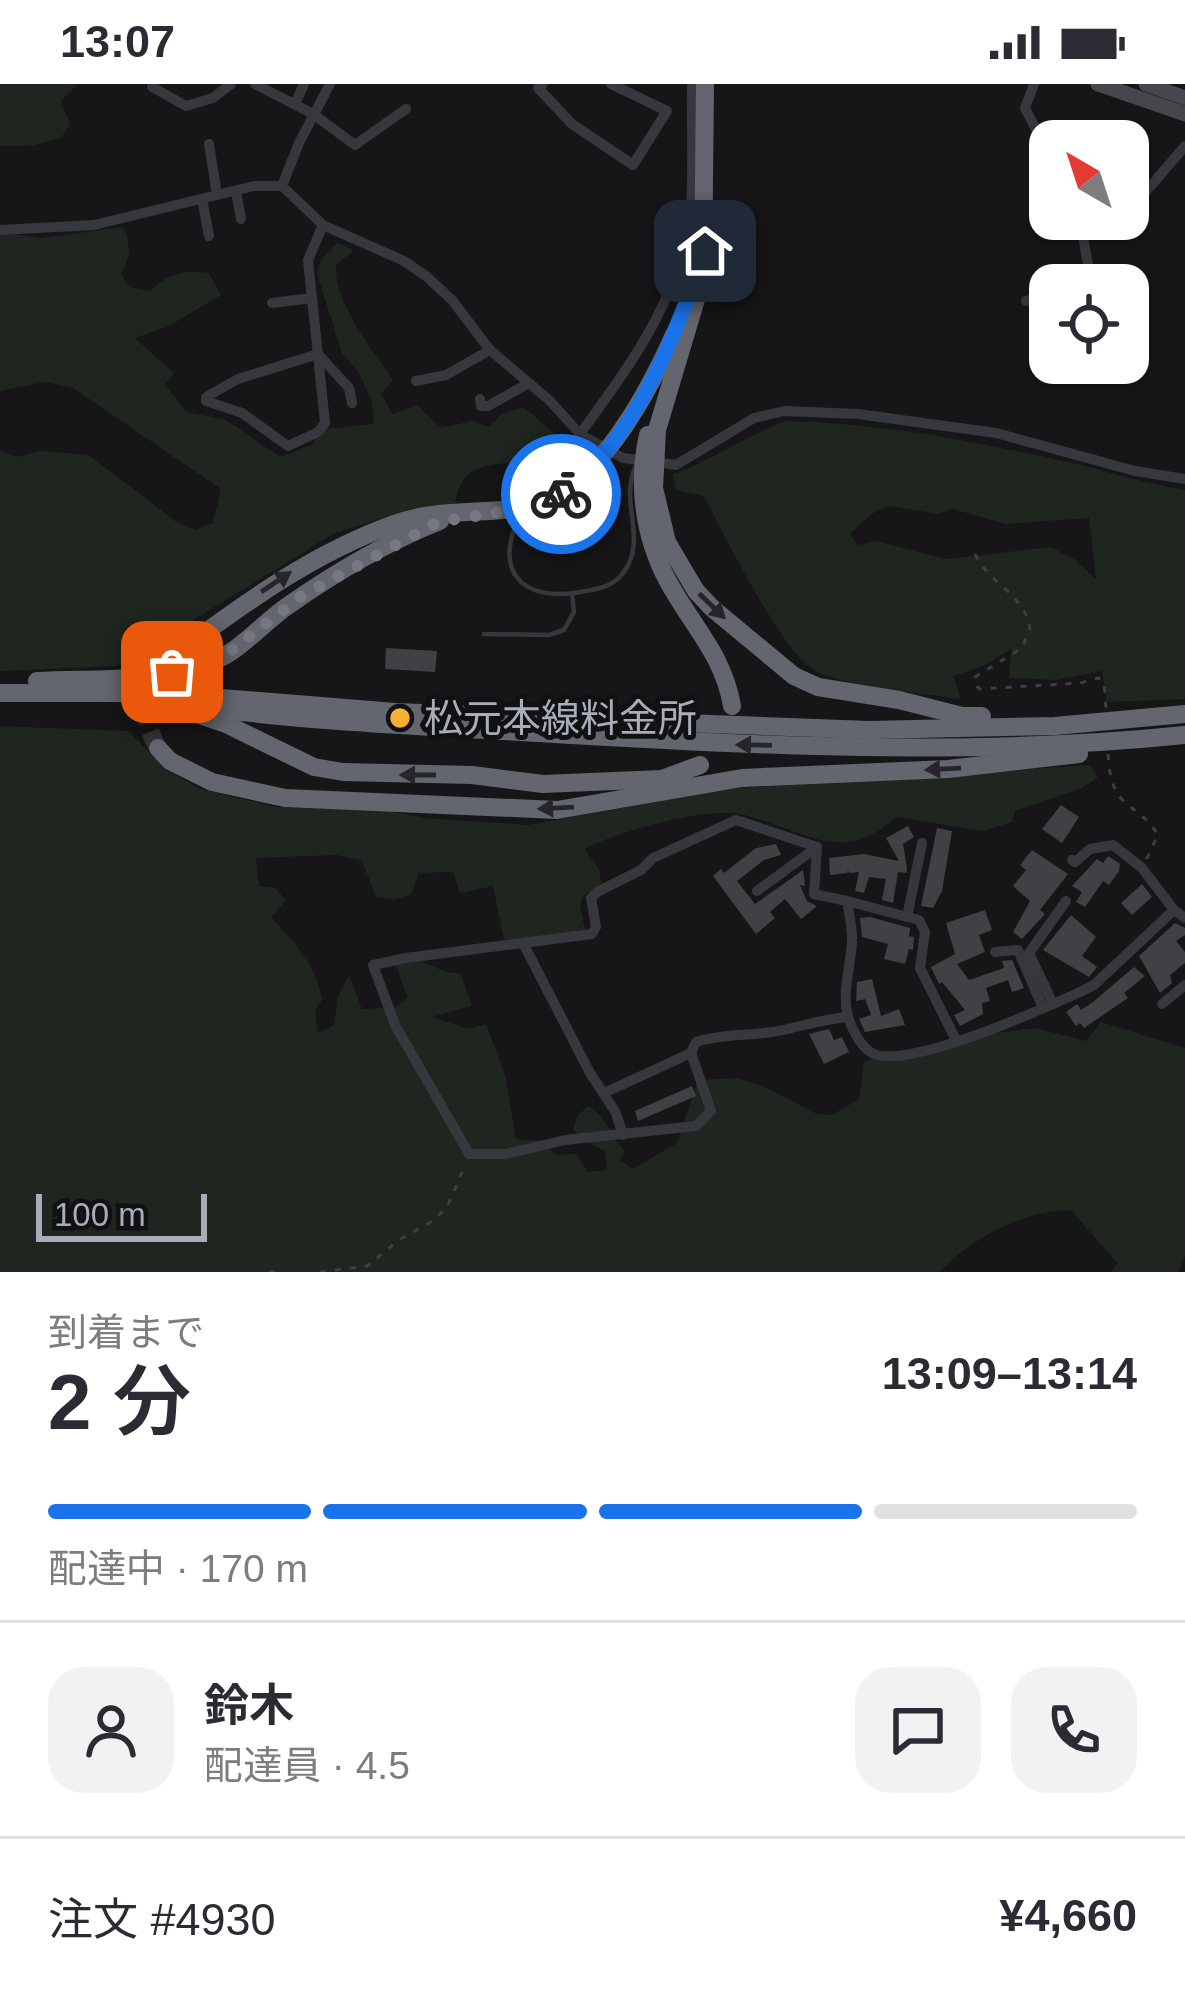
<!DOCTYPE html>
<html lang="ja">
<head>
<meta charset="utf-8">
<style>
	:root { --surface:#fff; --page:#f2f2f3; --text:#2b2b33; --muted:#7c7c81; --line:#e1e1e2; --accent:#1a73e8 }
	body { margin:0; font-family:Arial,"Noto Sans JP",sans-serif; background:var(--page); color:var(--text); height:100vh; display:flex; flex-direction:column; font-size:45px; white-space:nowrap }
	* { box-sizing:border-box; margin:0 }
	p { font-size:39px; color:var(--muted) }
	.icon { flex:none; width:66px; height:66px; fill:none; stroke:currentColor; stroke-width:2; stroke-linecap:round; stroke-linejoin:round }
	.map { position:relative; height:1188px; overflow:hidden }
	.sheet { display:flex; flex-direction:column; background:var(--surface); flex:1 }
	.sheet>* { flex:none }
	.needle { width:78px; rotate:321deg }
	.controls { position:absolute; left:1029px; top:36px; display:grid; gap:24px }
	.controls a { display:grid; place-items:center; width:120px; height:120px; border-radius:24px; background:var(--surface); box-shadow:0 3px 9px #0004; font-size:60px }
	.scale { position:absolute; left:36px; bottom:30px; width:171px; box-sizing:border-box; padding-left:12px; border:6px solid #a8adb8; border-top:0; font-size:33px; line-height:42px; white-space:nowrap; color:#a8adb8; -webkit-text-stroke:9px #111113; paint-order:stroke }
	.pin { position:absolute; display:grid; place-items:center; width:102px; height:102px; color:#fff; margin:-51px; border-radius:24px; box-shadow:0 6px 18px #0006 }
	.courier { position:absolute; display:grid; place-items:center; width:120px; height:120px; margin:-60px; border:9px solid #1a73e8; border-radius:50%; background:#fff; color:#222; box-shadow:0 3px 15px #0007 }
	.headline em { font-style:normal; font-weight:600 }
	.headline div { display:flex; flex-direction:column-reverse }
	.headline { display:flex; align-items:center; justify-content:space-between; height:204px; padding:0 48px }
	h1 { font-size:78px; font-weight:600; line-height:90px }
	.bar { display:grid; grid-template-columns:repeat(4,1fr); gap:18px 12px; align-content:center; height:144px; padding:0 48px }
	.bar i { height:15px; border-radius:9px; background:var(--line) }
	.bar .on { background:var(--accent) }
	.bar p { grid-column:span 4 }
	.line { display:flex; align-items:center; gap:30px; padding:0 48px; border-top:3px solid var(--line) }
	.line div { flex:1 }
	.round { display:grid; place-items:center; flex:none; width:126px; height:126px; border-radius:36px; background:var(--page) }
	.status { display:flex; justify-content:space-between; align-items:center; height:84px; padding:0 60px; background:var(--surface); direction:ltr }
	.status svg { height:33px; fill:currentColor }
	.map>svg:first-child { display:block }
</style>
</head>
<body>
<div class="status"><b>13:07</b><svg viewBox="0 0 49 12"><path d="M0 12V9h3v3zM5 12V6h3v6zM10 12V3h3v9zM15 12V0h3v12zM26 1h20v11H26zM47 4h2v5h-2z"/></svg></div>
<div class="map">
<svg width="1185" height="1188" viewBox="0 0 1185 1188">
	<rect width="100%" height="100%" fill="#161618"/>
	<g fill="#1e261f" fill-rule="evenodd">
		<path d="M0 0H78L61 17 70 40 61 54 30 62H0Z"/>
		<path d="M123 143C131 161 131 172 121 189L129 203 150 207C168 190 184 185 209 189L221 211 169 242 135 254 174 289 165 301 187 328 226 336 280 373 311 361 324 345 374 340 372 318 359 289 342 269 317 190 321 175 338 159 354 166 336 181C334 220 372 264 393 296L381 310 393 330 417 321 441 344 472 337 489 343 503 329 524 323 583 374 558 398 517 395 519 378C484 381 460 381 455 421L410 425 333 450 187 540 156 569 114 582 0 587V367L16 373 42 367 89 371 175 437 195 446 213 439 221 405 73 304 45 298 0 307V148L41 154Z"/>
		<path d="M786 337C875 339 963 355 1050 374 1096 383 1139 399 1185 406V615L1107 618 1102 587 1057 596 1009 594 1011 565 983 582 953 592 961 615C928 610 840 602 814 586 782 568 723 449 704 412L676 406 673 390C714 376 746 351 786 337ZM890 422 938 430 953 425 1006 440 1089 434 1096 495 1074 475 1050 463 946 475 876 457 857 461 850 450 871 430Z"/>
		<path d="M0 642 128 647 166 685 200 705 277 723 384 726 424 734 529 741 726 705 1090 681 1098 693 1082 704 1015 727 1012 738 983 747 896 733C841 786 797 741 739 730 705 723 616 748 585 765L600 788 601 801 583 811 580 822 585 846 579 852 504 856 493 802 460 809 453 788 419 789 411 810 393 816 376 813 362 777 337 771 256 774 259 802 275 804 286 816 271 834C294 857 317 882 322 916L315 926 318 949 334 942 338 912 349 891 362 925 396 923 408 914 396 882 417 875 446 888 461 890 472 922 432 933 469 945 486 940 506 994 516 1055 543 1057 556 1071 576 1070 588 1088 607 1086 605 1067 585 1057 573 1045 578 1031 588 1022C608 1032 609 1053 625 1066L620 1076 633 1085 677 1059 698 996 737 994 763 1002 817 1030 832 1031 859 1015 864 979 876 970 912 972 963 953 1036 944 1086 957 1101 938 1185 964V1172L1178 1188H1111L1117 1179 1071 1126C1023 1126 973 1154 939 1188H0Z"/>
	</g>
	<g fill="#404145">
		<path d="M386 564 437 567 435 588 385 585Z"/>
		<path d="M1061 721 1079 733 1062 759 1042 745Z"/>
		<path d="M908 742 914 753 903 760 907 784 906 789 898 788 893 819 882 816 886 795 869 793 864 809 855 807 859 788 849 789 848 786 847 789 830 791 829 774 864 770 899 777 886 754Z"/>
		<path d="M937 744 952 747 942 807 933 824 921 822Z"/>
		<path d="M776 760 781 771 764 776 737 797 755 820 803 786 805 802 800 801 807 817 817 822 801 835 785 815 770 828 775 834 756 850 713 792 721 785 724 789 756 764Z"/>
		<path d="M1032 766 1068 790 1040 826 1045 830 1022 855 1013 848 1030 817 1013 802 1026 786 1020 781Z"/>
		<path d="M1108 772 1120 780 1119 787 1109 801 1103 797 1085 823 1076 818 1082 808 1072 802 1097 775 1103 779Z"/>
		<path d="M1142 800 1152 813 1132 831 1121 819Z"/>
		<path d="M985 826 992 846 979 851 985 868 957 880 969 896 1004 884 1002 877 1012 876 1024 904 1012 908 1008 896 986 904 990 917 982 919 983 930 960 942 954 931 965 926 942 898 939 900 931 883 955 870 946 839Z"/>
		<path d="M1071 831 1096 853 1082 872 1097 883 1089 893 1043 866Z"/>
		<path d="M870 833 910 844 909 852 914 853 913 866 909 865 905 880 884 875 888 860 862 853 860 834Z"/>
		<path d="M1175 839 1185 844V851L1176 857 1185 868V879L1170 891 1172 899 1160 909 1139 872Z"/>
		<path d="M1134 883 1145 892 1124 909 1128 914 1084 944 1080 939 1076 942 1066 928 1077 920 1081 926 1093 918Z"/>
		<path d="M872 895 881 932 899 925 905 941 865 948 859 935 871 931 865 915 856 917 857 898Z"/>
		<path d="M829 945 834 956 842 953 849 968 824 980 809 950Z"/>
		<path d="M692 1002 696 1012 638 1037 635 1027Z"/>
	</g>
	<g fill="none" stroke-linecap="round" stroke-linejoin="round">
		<path stroke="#333438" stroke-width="18" stroke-dasharray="18 9" stroke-linecap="butt" d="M158 664C134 620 146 598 181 566"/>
		<g stroke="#3d3f44" stroke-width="3" stroke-dasharray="6 9" stroke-linecap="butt">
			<path d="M975 470C989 500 1024 509 1030 545L1022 564 975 593 976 602 980 605 1080 599 1099 594 1104 599 1106 624"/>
			<path d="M1108 670C1111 729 1135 714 1158 751L1146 776"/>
			<path d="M269 1188H277"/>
			<path d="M320 1188 367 1182 399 1156 434 1136 447 1123 466 1079"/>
		</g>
		<g stroke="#37383d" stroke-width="4.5">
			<path d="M522 428C491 485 520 519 581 508 597 505 613 503 623 489 649 456 618 417 636 382"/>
			<path d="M484 550 549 551 564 546 574 528 572 509"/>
		</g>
		<g stroke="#37383d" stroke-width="10">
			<path d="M255 0 313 30 355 61 406 25"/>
			<path d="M543 0 538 4 572 40 633 81 667 27 611 0"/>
			<path d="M1034 0 1025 24 1043 59 1047 110"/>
			<path d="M152 3 186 22 213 14 231 0"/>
			<path d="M295 20 304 0"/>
			<path d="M209 60 217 111"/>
			<path d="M282 102 299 59 330 0"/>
			<path d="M236 107 241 135"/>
			<path d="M202 115 209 152"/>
			<path d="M1128 116 1143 111 1185 62"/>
			<path d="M323 141 308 176 325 339 318 348 288 362 242 329 206 317V313L238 295 318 270 349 304 352 319"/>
			<path d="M0 146 94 141 254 102H282L323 141 404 177 426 192 452 216 490 266 549 316 580 350 623 374 676 381 754 334 784 327 858 330 996 349 1135 387 1185 395"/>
			<path d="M1067 201 1090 192 1080 135"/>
			<path d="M1026 217 1050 208"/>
			<path d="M272 219 312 214"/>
			<path d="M416 297 446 291 490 266"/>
			<path d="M480 315 481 322H488L529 299"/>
			<path d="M580 350C631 280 684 210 691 120 694 81 691 40 692 0"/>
			<path d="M1072 776 1075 778 1090 765 1113 761 1142 784 1174 826"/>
			<path d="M757 807 817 763"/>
			<path d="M907 833 922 759"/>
			<path d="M523 859 590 989 616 1029 623 1051"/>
			<path d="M995 868 1018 866 1043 924"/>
			<path d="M1053 920 1029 869 1066 817"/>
			<path d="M1162 920 1185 901"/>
			<path d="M956 956 920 884 925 848 919 836 847 817C849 829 852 842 852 854 852 881 840 909 849 936 854 949 863 967 877 971 917 981 1038 927 1078 909L1094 901 1174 826 1185 834"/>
			<path d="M691 969 711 1027 696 1042 565 1056 505 1070H469L395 941 373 881 406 874 592 850 596 843 591 814 597 808 641 786 653 774 736 736 817 763 814 810 847 817"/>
			<path d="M604 1009 691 969 696 958C720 950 747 952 772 948 798 944 821 935 848 933"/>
		</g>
		<g stroke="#45474d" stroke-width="15">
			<path d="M1098 0 1185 30"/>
			<path d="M1146 0 1185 14"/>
		</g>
		<g stroke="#63666e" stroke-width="18">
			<path d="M705 0 703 192 657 346 654 404 667 458 696 507 712 524 794 592 818 603 899 616 962 632H982"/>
			<path d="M648 351C636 403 645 460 673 506 696 546 724 574 732 622"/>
			<path d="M181 566C249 516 314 469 394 440 434 425 479 430 522 424 592 416 648 309 674 251"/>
			<path d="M37 597C95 594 157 599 212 578 241 566 261 541 286 523 333 490 387 458 440 437"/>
			<path d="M0 609H160L395 628 869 646 1055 642 1185 630"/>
			<path d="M156 616 226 640 314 683 343 688 472 691 543 700 662 695 700 681"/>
			<path d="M194 622C309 638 423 642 539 649 754 662 970 673 1185 651"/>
			<path d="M158 664 170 677 212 698 285 714 557 726 742 694 948 685 1079 670"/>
		</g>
	</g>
	<defs><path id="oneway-solid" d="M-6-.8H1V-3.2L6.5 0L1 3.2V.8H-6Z" transform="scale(3)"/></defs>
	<g fill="#26262a">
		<use href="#oneway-solid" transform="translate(276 498) rotate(-34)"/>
		<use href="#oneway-solid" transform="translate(712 522) rotate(44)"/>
		<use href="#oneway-solid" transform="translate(754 661) rotate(-179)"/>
		<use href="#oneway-solid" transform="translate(943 685) rotate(177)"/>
		<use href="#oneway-solid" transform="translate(418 691) rotate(180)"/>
		<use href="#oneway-solid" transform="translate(556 724) rotate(177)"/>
	</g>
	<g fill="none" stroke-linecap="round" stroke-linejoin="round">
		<path stroke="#757880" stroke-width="12" stroke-dasharray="0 21.6" d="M172 588 224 572 300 513 438 438 524 424 561 410"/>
		<path stroke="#1a73e8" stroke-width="15" d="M561 410C637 355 674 253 705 167"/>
	</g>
	<circle fill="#f2b134" stroke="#111113" stroke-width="4.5" cx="400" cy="634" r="12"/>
	<g text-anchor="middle" stroke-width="10" stroke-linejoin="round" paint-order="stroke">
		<g font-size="39" fill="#a8adb8" stroke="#111113" text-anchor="start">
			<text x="424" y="648">松元本線料金所</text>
		</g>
	</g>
</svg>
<div class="controls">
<a><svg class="needle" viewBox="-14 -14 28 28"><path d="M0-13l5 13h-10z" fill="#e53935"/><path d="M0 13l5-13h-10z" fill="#7c7c81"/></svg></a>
<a><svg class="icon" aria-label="locate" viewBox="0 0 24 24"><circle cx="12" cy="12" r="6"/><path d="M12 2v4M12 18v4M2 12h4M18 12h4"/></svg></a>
</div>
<div class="scale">100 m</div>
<div class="pin" style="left:172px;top:588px;background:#ea580c"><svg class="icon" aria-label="bag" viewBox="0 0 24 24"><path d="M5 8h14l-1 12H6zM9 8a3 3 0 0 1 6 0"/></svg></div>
<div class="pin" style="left:705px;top:167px;background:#1f2937"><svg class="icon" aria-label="home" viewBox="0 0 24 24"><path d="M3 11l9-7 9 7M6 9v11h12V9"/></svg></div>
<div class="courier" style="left:561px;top:410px"><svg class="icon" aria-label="bike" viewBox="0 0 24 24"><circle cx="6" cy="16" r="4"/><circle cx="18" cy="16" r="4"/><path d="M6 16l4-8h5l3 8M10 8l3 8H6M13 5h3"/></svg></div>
</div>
<section class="sheet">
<div class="headline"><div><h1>2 分</h1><p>到着まで</p></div><em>13:09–13:14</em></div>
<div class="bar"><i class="on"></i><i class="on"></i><i class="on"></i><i></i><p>配達中 · 170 m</p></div>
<div class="line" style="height:216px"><a class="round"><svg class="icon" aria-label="person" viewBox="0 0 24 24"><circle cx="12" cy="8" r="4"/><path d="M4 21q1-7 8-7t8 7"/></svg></a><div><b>鈴木</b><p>配達員 · 4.5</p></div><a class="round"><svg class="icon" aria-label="chat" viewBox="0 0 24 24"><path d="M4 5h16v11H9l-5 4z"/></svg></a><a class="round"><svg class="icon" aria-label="phone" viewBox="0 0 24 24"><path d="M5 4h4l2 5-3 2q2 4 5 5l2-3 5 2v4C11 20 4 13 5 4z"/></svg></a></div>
<div class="line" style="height:156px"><div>注文 #4930</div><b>¥4,660</b></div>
</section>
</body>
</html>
